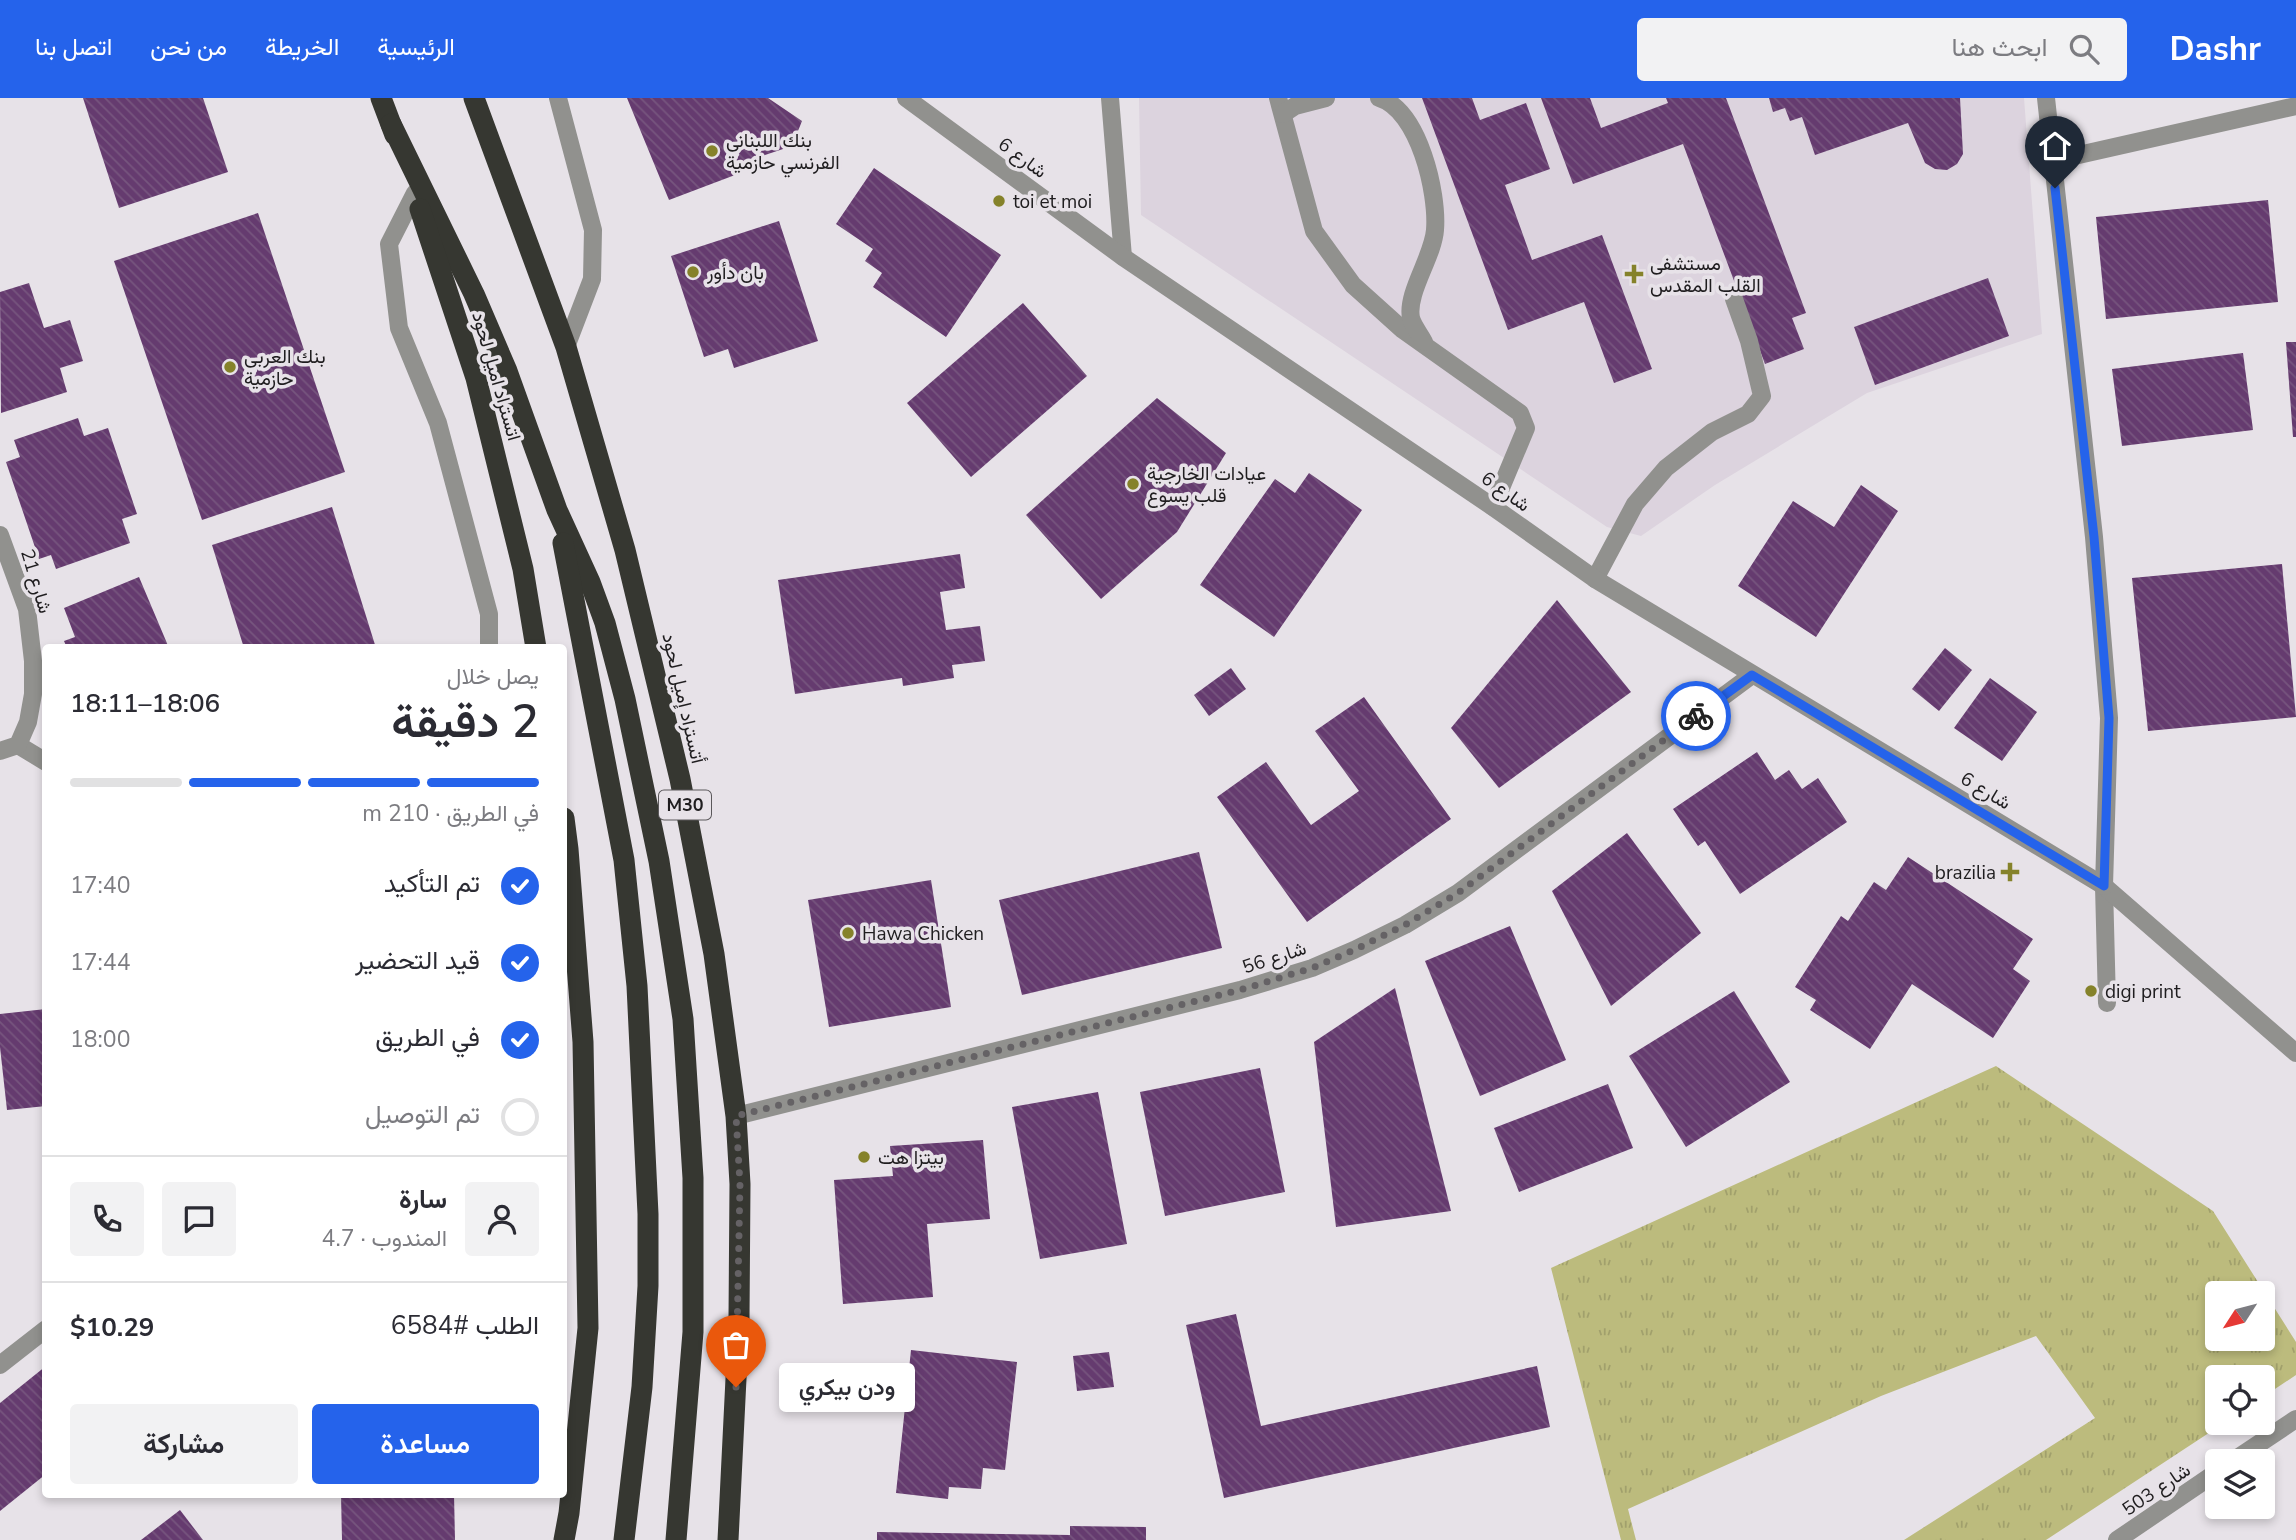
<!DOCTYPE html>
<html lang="ar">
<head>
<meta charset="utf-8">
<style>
	:root { --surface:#fff; --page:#f2f2f3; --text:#2b2b33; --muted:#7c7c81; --line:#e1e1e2; --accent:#2563eb }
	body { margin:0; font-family:"Nunito Sans",Vazirmatn,sans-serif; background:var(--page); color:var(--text); direction:rtl; height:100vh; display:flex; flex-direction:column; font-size:26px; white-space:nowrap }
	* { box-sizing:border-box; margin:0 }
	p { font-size:23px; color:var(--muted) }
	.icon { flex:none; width:38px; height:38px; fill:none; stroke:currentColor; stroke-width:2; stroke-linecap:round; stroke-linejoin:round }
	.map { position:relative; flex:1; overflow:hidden; direction:ltr }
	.panel { position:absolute; left:42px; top:546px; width:525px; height:854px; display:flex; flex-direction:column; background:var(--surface); border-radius:7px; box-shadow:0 4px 10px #0003; direction:rtl }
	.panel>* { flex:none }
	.needle { width:46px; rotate:234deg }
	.fabs { position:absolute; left:2205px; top:1183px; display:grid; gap:14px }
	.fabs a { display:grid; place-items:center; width:70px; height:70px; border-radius:7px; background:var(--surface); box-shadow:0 4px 10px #0003; font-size:35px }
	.pin { position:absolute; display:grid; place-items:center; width:60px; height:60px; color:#fff; margin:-72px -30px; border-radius:50% 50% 50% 0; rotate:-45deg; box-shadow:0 0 7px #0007 }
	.pin .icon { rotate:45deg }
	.courier { position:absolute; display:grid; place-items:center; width:70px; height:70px; margin:-35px; border:5px solid #2563eb; border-radius:50%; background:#fff; color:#222; box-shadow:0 2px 9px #0007 }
	.bubble { position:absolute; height:49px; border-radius:7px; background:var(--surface); box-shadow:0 4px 10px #0003; font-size:23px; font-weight:600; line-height:49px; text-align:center; direction:rtl }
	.overview em { font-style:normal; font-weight:600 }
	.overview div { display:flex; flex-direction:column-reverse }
	.overview { display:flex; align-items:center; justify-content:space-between; height:119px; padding:0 28px }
	h1 { font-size:46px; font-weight:600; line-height:52px }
	.bar { display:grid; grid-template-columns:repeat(4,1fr); gap:10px 7px; align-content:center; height:84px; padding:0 28px }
	.bar i { height:9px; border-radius:5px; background:var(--line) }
	.bar .selected { background:var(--accent) }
	.bar p { grid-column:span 4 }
	.line { display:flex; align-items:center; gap:18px; padding:0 28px; border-top:2px solid var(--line) }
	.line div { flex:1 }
	.round { display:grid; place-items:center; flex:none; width:74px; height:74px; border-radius:7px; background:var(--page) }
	ol { padding:0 28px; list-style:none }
	li { display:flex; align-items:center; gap:21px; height:77px }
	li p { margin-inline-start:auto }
	li .icon { padding:7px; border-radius:50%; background:var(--accent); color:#fff; stroke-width:4 }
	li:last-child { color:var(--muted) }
	li i { width:38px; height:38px; border:4px solid var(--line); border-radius:50% }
	.primary-button { display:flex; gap:14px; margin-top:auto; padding:14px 28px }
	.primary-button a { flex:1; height:80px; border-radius:7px; background:var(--accent); color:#fff; font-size:28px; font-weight:600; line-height:80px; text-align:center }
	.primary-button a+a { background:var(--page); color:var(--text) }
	header { display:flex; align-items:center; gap:42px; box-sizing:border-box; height:98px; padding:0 35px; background:var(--accent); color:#fff }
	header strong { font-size:33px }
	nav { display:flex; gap:38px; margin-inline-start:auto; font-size:24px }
	.search { width:490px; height:63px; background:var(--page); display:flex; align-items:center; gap:18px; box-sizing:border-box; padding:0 24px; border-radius:7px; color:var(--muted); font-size:26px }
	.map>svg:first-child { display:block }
</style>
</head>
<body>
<header>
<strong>Dashr</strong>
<div class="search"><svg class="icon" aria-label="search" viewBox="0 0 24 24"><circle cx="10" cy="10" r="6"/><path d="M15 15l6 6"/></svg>ابحث هنا</div>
<nav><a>الرئيسية</a><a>الخريطة</a><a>من نحن</a><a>اتصل بنا</a></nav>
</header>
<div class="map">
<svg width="2296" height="1442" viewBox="0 0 2296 1442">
	<defs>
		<pattern id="grass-tufts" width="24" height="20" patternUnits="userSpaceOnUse" patternTransform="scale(1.75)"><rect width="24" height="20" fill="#bcbb7d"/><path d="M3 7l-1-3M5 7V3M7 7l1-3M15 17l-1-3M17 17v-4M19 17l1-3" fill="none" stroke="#a1a06c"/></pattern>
		<pattern id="building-back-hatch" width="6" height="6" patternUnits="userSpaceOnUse" patternTransform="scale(1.75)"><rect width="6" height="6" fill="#653b6f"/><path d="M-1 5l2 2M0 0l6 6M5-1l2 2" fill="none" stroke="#76557e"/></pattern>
	</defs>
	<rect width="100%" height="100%" fill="#e7e2e8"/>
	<path fill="#dcd3de" d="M1139 0H2024L2042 236 1867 295 1715 387 1641 438 1607 429 1141 117Z"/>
	<path fill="url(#grass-tufts)" fill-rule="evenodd" d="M1996 968 2213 1113 2296 1244V1277L2263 1299V1279H2217V1325H2224L2046 1442H1904L2095 1320 2036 1238 1881 1298 1628 1411 1636 1442H1621L1551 1170ZM2217 1195H2263V1241H2217Z"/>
	<g fill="url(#building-back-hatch)">
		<path d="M83 0H203L228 74 119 110Z"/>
		<path d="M627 0H768L802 23 792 48 759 59 735 77 669 102Z"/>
		<path d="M1422 0H1472L1480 22 1526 5 1550 71 1505 87 1532 162 1602 137 1652 271 1614 285 1584 204 1508 232Z"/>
		<path d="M1541 0H1590L1601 30 1668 5 1666 0H1726L1806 215 1792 220 1804 251 1765 266 1683 46 1573 86Z"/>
		<path d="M1769 0H1960L1963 56 1957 66 1947 72 1935 71 1925 65 1908 25 1815 57 1802 19 1790 23 1785 10 1773 14Z"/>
		<path d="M874 70 1001 157 946 239 873 189 882 175 865 163 873 151 836 126Z"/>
		<path d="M2268 102 2278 204 2106 221 2096 119Z"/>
		<path d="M258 115 345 374 202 422 114 163Z"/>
		<path d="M779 123 818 243 734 270 728 251 704 259 671 158Z"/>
		<path d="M1988 180 2009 238 1875 287 1854 229Z"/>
		<path d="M29 185 44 230 70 222 83 263 60 270 67 294 1 315 0 194Z"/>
		<path d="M1023 205 1087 278 971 379 907 305Z"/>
		<path d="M2286 244H2296V339H2293Z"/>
		<path d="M2243 255 2253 332 2122 348 2112 271Z"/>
		<path d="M1157 300 1226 355 1177 434 1101 501 1026 417Z"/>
		<path d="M78 320 84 338 108 330 137 416 122 421 130 445 56 471 51 457 39 461 6 364 20 359 14 342Z"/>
		<path d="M1309 375 1362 412 1274 539 1200 487 1275 381 1295 395Z"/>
		<path d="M1861 387 1898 413 1816 539 1738 488 1793 403 1834 429Z"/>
		<path d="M332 409 376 550H244L212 447Z"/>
		<path d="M960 456 965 490 940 494 946 532 980 528 985 563 952 567 954 580 903 588 902 580 795 596 778 482Z"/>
		<path d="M2282 466 2296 619 2148 633 2132 480Z"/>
		<path d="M139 479 169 550H67L64 543 75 539 64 510Z"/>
		<path d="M1557 502 1631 594 1499 690 1451 630Z"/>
		<path d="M1945 550 1972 572 1939 613 1912 591Z"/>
		<path d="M1231 570 1246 591 1209 618 1194 597Z"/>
		<path d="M1990 580 2037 614 2002 663 1954 630Z"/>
		<path d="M1364 599 1451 721 1307 824 1217 699 1266 664 1311 727 1359 693 1315 633Z"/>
		<path d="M1757 654 1775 682 1789 672 1802 691 1818 680 1847 724 1740 796 1705 743 1698 748 1673 711Z"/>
		<path d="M1627 735 1701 835 1611 908 1552 793Z"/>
		<path d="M1199 754 1222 850 1022 897 999 802Z"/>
		<path d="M1908 759 2033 841 2013 871 2030 883 1993 940 1912 886 1870 951 1810 912 1816 902 1795 889 1841 818 1848 823 1874 784 1886 792Z"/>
		<path d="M931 782 951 909 829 929 808 802Z"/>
		<path d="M1510 828 1566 962 1480 998 1425 863Z"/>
		<path d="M1395 890 1451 1113 1336 1129 1314 944Z"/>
		<path d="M1734 893 1790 984 1686 1049 1629 958Z"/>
		<path d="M46 911V1008L7 1012 0 949V916Z"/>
		<path d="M1260 970 1285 1094 1165 1118 1140 994Z"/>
		<path d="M1608 986 1633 1050 1519 1094 1494 1030Z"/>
		<path d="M1098 994 1127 1146 1040 1161 1012 1009Z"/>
		<path d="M983 1042 990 1121 927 1126 933 1199 843 1206 834 1082 893 1078 890 1048Z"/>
		<path d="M1236 1216 1261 1328 1537 1268 1550 1329 1224 1400 1186 1227Z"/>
		<path d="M911 1252 1017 1264 1005 1372 983 1370 981 1391 949 1389 948 1401 896 1395Z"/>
		<path d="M1109 1254 1114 1289 1077 1293 1073 1258Z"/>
		<path d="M46 1268V1376L0 1413V1305Z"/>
		<path d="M341 1396H454L455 1442H342Z"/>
		<path d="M180 1412 203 1442H141Z"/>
		<path d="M1070 1428 1146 1429V1442H877V1434L1070 1437Z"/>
	</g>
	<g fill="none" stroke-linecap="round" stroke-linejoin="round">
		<g stroke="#91918e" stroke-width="18">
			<path d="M558 0 593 132 592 181 566 249"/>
			<path d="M1278 0 1314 133 1353 187 1403 232 1520 315 1526 330 1493 409"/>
			<path d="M1379 0C1419 12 1438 95 1435 132 1433 159 1406 195 1411 220 1413 228 1420 236 1424 244"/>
			<path d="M1283 16 1295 8 1326 0"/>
			<path d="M415 95 389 146 399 230 438 325 489 516V550"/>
			<path d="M1595 481 1635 406 1666 370 1712 334 1748 316 1762 298 1749 243 1734 201"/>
			<path d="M18 647 46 664"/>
		</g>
		<g stroke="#91918e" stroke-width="18">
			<path d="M1110 0 1123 159"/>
			<path d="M2052 63 2296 8"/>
			<path d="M0 437 27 511 33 563V596L28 624 18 647 0 653"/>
			<path d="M2104 788 2107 905"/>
			<path d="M736 1018 1240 892 1312 870 1354 852 1405 827 1458 795 1752 577"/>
			<path d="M0 1267 46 1231"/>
		</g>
		<g stroke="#91918e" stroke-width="18">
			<path d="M906 0 1123 159 1493 409 1595 481 2104 788 2296 955"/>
			<path d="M2046 0 2094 439 2109 620 2104 788"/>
			<path d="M2233 1363 2296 1321"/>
			<path d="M2117 1442 2217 1374"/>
		</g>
		<g stroke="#363731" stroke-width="21">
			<path d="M381 0 395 37"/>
			<path d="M474 0 566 249 625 452 680 681 714 856 736 1018 740 1086 739 1220 728 1442"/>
			<path d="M391 26 474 196 507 273 557 412 590 484 605 525 625 601 659 763 683 921 693 1080V1234L676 1442"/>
			<path d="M420 111 476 280 523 471 536 550"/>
			<path d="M563 445 624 762 637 888 648 1116V1188L642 1289 624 1442"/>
			<path d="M564 720 568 751 583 944 588 1230 569 1415 564 1442"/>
		</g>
	</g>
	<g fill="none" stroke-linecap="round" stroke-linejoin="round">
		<path stroke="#656265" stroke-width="7" stroke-dasharray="0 12.6" d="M736 1289 740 1086 736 1018 1240 892 1312 870 1354 852 1405 827 1458 795 1696 618"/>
		<path stroke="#2563eb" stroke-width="9" d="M1696 618 1752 577 2104 788 2109 620 2094 439 2055 90"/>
	</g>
	<g fill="#85822a" stroke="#e7e2e8" stroke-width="2.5">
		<circle cx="712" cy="53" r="7"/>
		<circle cx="999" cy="103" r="7"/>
		<circle cx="693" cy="174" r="7"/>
		<path d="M1630.5 165.5h7v7h7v7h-7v7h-7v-7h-7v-7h7z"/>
		<circle cx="230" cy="269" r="7"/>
		<circle cx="1133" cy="386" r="7"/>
		<path d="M2006.5 763.5h7v7h7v7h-7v7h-7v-7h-7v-7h7z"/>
		<circle cx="848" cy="835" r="7"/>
		<circle cx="2091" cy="893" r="7"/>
		<circle cx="864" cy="1059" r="7"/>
	</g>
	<g text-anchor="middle" stroke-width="7" stroke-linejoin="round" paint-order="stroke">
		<rect fill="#e7e2e8" stroke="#5b585b" stroke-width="2" x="659" y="692.5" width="52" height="29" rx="5"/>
		<g font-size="18" font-weight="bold" fill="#1f1d1f">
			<text x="685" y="713">M30</text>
		</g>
		<g font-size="19" fill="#1f1d1f" stroke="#e7e2e8" text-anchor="start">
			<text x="726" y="49">بنك اللبناني<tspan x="726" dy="22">الفرنسي حازمية</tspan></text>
			<text x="1013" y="110">toi et moi</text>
			<text x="1650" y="172">مستشفى<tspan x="1650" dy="22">القلب المقدس</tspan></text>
			<text x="707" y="181">بان دأور</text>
			<text x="244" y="265">بنك العربي<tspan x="244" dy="22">حازمية</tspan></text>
			<text x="1147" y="382">عيادات الخارجية<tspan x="1147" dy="22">قلب يسوع</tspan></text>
			<text x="1996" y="781" text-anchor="end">brazilia</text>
			<text x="862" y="842">Hawa Chicken</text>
			<text x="2105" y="900">digi print</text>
			<text x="878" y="1066">بيتزا هت</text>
		</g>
		<g font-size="19" fill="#1f1d1f" stroke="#e7e2e8">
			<text transform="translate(1023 59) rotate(36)" y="7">شارع 6</text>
			<text transform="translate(497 278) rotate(74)" y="7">اتستراد اميل لحود</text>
			<text transform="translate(1506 393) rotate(35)" y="7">شارع 6</text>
			<text transform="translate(37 483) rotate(73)" y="7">شارع 21</text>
			<text transform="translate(684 600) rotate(77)" y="7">أتستراد إميل لحود</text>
			<text transform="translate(1986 692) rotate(31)" y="7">شارع 6</text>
			<text transform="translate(1274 859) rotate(-18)" y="7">شارع 56</text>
			<text transform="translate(2156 1391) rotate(-34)" y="7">شارع 503</text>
		</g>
	</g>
</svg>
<div class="fabs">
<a><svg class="needle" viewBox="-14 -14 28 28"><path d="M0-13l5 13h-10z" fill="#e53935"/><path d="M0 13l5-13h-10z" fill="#7c7c81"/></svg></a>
<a><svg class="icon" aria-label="locate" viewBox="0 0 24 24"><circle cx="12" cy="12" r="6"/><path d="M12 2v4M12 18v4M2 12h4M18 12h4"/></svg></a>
<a><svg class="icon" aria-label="layers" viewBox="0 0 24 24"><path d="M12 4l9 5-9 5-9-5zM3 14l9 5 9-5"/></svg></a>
</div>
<div class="pin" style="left:736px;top:1289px;background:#ea580c"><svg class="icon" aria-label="bag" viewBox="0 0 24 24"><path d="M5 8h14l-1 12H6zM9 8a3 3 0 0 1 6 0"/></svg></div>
<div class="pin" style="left:2055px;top:90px;background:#1f2937"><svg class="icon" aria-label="home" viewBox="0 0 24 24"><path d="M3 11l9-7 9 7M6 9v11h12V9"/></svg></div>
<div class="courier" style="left:1696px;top:618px"><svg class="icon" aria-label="bike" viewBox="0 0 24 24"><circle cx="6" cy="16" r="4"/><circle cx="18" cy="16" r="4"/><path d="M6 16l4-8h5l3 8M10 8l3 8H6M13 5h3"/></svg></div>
<div class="bubble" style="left:779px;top:1265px;width:136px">ودن بيكري</div>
<section class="panel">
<div class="overview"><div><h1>2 دقيقة</h1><p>يصل خلال</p></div><em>18:06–18:11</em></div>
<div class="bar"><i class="selected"></i><i class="selected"></i><i class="selected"></i><i></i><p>في الطريق · 210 m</p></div>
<ol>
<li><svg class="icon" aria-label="check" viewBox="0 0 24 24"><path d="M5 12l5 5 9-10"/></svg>تم التأكيد<p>17:40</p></li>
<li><svg class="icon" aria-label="check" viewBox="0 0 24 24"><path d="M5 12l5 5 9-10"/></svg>قيد التحضير<p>17:44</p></li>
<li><svg class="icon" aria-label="check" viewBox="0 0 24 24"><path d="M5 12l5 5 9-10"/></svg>في الطريق<p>18:00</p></li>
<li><i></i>تم التوصيل</li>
</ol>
<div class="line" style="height:126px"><a class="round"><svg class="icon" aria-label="person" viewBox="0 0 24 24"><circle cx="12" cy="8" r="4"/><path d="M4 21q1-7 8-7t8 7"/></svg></a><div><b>سارة</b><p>المندوب · 4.7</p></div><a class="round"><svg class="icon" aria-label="chat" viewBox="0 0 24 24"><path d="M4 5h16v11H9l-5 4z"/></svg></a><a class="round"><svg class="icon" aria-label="phone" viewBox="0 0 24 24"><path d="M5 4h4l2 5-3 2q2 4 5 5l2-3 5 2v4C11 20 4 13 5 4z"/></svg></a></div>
<div class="line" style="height:91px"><div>الطلب #6584</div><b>$10.29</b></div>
<div class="primary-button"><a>مساعدة</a><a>مشاركة</a></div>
</section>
</div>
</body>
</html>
